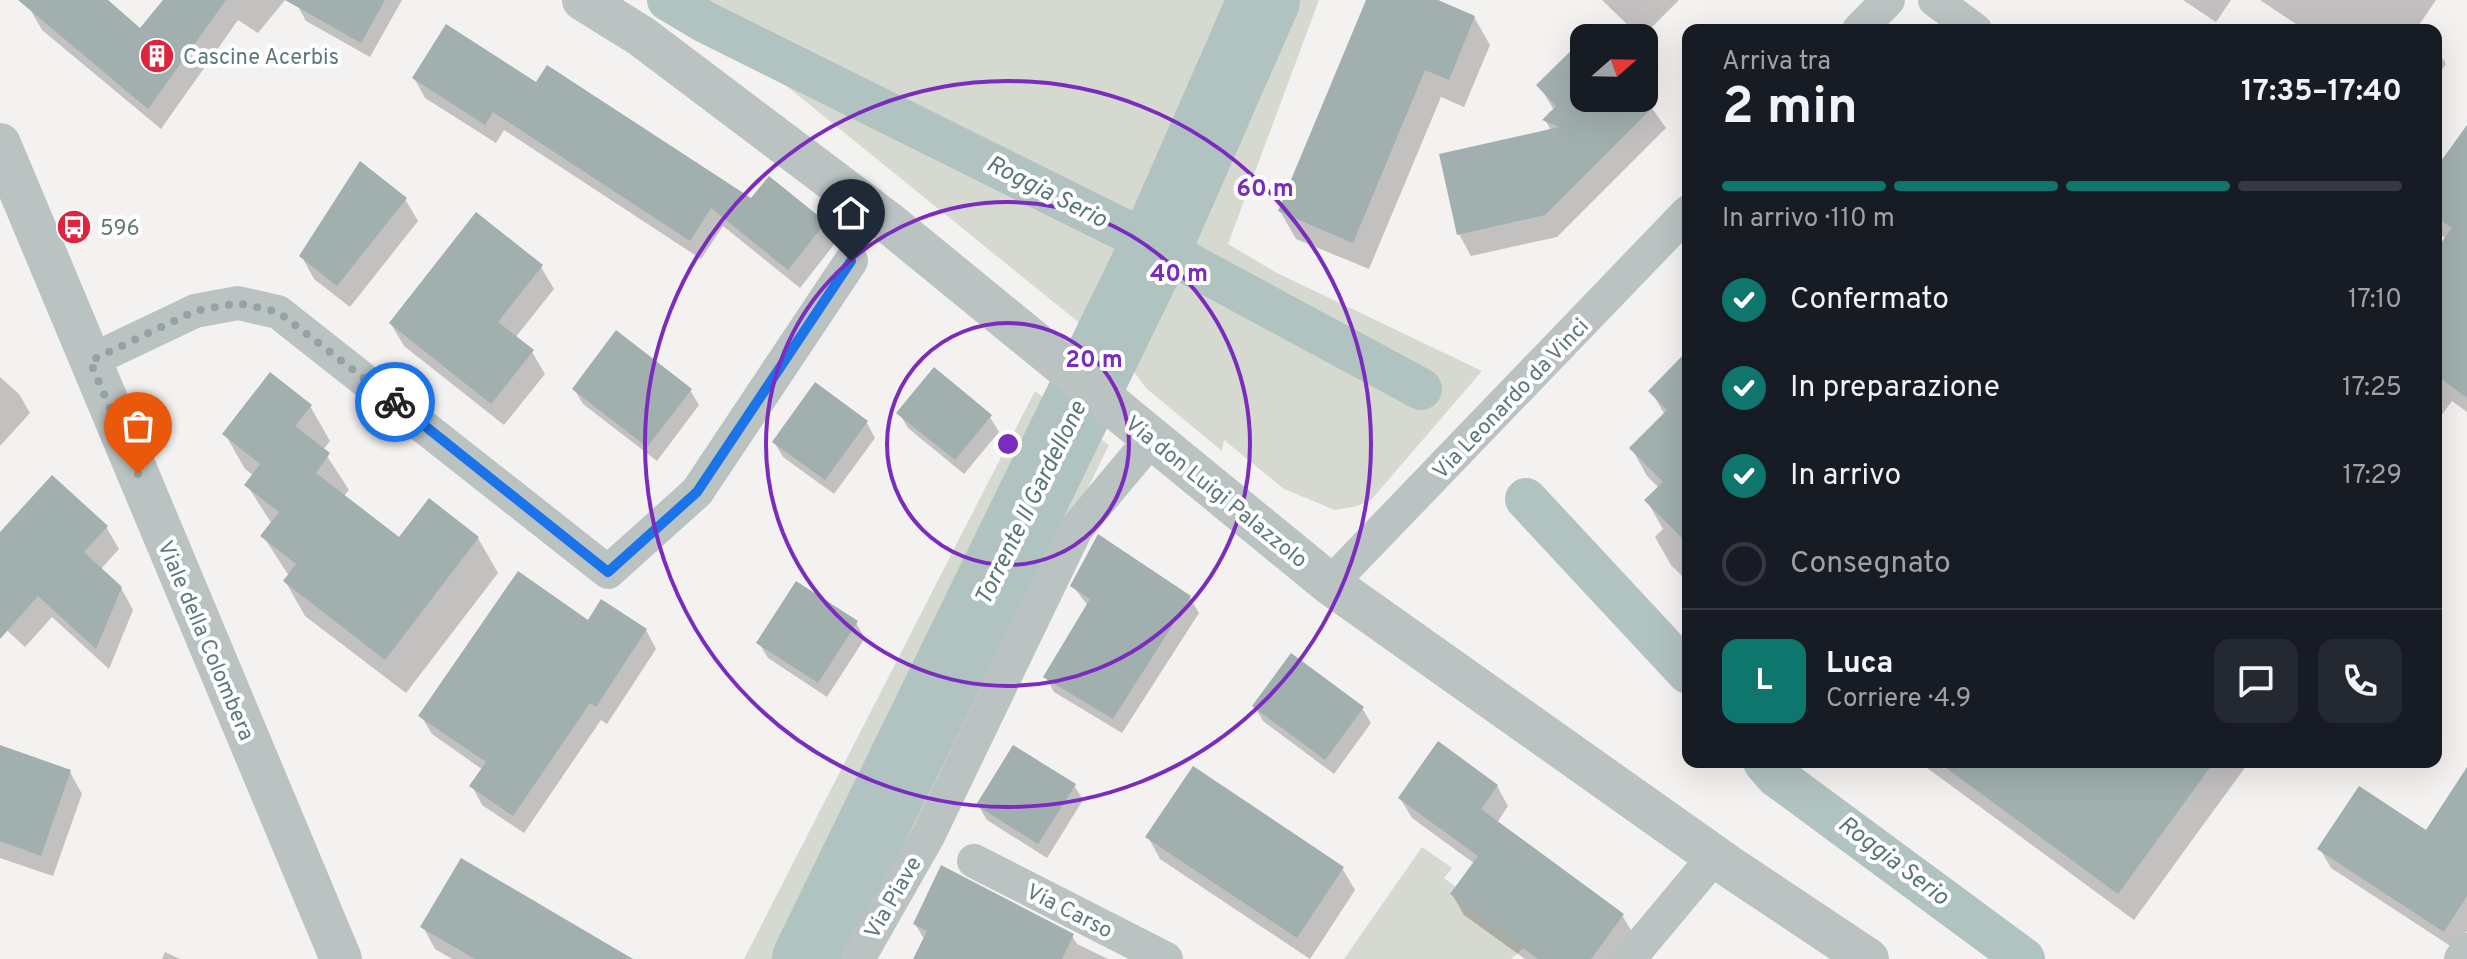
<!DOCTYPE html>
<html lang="it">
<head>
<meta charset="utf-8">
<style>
	:root { --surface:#171b24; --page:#242831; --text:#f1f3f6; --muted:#9ea1a6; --line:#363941; --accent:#0f766e }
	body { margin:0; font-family:Overpass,sans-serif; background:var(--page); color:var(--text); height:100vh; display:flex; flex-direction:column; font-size:30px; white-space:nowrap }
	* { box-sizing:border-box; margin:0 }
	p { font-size:26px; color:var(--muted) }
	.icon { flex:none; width:44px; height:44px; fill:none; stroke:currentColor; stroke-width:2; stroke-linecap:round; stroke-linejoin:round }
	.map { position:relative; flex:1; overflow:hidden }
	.side { position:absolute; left:1682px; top:24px; width:760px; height:744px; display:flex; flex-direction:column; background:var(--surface); border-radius:16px; box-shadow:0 8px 32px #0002 }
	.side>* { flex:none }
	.needle { width:52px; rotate:70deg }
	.controls { position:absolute; left:1570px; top:24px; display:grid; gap:16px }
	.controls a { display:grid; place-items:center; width:88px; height:88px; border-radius:16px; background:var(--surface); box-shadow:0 8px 32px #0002; font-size:40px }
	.pin { position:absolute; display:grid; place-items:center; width:68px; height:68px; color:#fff; margin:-82px -34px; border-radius:50% 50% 50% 0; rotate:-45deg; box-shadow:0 0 8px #0007 }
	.pin .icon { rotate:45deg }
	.courier { position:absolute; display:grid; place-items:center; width:80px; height:80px; margin:-40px; border:6px solid #1a73e8; border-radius:50%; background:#fff; color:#222; box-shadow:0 2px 10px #0007 }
	.head em { font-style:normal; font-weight:700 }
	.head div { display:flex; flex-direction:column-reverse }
	.head { display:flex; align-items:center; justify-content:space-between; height:136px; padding:0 40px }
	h1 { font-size:52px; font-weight:700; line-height:60px }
	.bar { display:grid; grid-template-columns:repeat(4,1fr); gap:12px 8px; align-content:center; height:96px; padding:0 40px }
	.bar i { height:10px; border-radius:6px; background:var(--line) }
	.bar .active { background:var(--accent) }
	.bar p { grid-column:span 4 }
	.line { display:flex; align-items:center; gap:20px; padding:0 40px; border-top:2px solid var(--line) }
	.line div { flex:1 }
	.round { display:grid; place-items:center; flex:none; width:84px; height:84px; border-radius:16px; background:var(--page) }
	ol { padding:0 40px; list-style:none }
	li { display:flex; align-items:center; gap:24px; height:88px }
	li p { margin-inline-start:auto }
	li .icon { padding:8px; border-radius:50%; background:var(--accent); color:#fff; stroke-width:4 }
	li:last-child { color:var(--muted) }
	li i { width:44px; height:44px; border:4px solid var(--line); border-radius:50% }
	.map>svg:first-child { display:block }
</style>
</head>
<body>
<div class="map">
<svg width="2467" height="959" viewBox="0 0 2467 959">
	<rect width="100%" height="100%" fill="#f4f2f0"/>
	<g fill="#d6d9cf">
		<path d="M647 0H1319L1228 244 1277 273 1482 371 1371 500 1357 506 1335 510 1284 489 1224 440 1222 451 1147 389 1124 359 789 88Z"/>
		<path d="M1035 391 1109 445 857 959H744Z"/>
		<path d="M1422 847 1452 868 1444 878 1530 943 1511 959H1344Z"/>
	</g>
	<g fill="#0003">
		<path d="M37 0H105L141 31 166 0H285L258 33 238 20 161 129 42 30 30 9Z"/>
		<path d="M301 0H402L370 57 306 21 298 6Z"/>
		<path d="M1368 0H1433L1474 17 1490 45 1464 107 1441 97 1369 269 1296 239 1280 211Z"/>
		<path d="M1602 0H1679L1641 38Z"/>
		<path d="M2183 0H2231L2216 22Z"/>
		<path d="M2260 0H2436L2417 28 2420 30H2305Z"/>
		<path d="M1584 41V98L1644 97 1666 128 1557 237 1471 256 1459 234 1551 130 1545 120 1554 110 1539 85Z"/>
		<path d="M2436 47 2446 64 2436 78Z"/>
		<path d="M414 78 537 85 751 201 825 223 836 242 800 288 723 226 701 259 504 130 496 143 425 98Z"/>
		<path d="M2467 129V412L2452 401 2441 416 2436 412V253L2446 239 2436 231V171Z"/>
		<path d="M405 199 418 221 350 307 314 279 302 257Z"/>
		<path d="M541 267 554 289 515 338 532 352 545 374 504 425 404 346 391 324Z"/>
		<path d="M1688 353V582L1671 565 1655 537 1663 529 1647 501 1659 488 1647 476 1632 449 1665 415 1651 391Z"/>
		<path d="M0 377 19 394 30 413 0 446Z"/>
		<path d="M574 389 690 390 699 405 657 461 583 404Z"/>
		<path d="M310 406 330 441 323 450 349 490 343 497 399 540 478 538 498 573 406 693 305 616 285 581 289 576 263 536 272 524 247 485 254 476 245 469 225 434Z"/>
		<path d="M899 413 990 417 999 432 964 474 908 428Z"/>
		<path d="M867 423 875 438 834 494 783 457 774 442Z"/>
		<path d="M106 527 119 549 100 570 121 588 133 610 109 669 52 617 25 647 0 624V535Z"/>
		<path d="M1099 537 1190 598 1199 613 1122 733 1054 692 1046 677 1088 606 1073 586Z"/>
		<path d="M588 623 646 630 656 649 607 724 601 720 524 833 482 805 472 786 483 770 432 734 421 716Z"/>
		<path d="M856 623 865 638 827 697 768 658 759 643Z"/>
		<path d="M1254 706 1362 708 1371 723 1334 774 1263 721Z"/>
		<path d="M0 747 70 772 82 794 53 876 0 858Z"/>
		<path d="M1919 762H2249L2134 920Z"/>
		<path d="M2467 771V931L2455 949 2331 868 2320 849 2426 832Z"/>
		<path d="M1074 785 1083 800 1047 858 987 820 978 805Z"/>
		<path d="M1497 786 1508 806 1497 823 1622 915 1634 935 1616 959H1525L1464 915 1452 894 1475 864 1412 818 1400 798Z"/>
		<path d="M1148 837 1342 868 1355 890 1310 959 1160 859Z"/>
		<path d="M915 924 1072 936 1077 944 1108 959H915L924 939Z"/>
		<path d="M423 927 629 959H452L435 949Z"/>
		<path d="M165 952 180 959H162Z"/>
	</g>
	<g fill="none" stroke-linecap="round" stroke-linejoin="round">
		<g stroke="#b1c3c1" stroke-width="42">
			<path d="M668 0 705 22 1156 246 1421 389"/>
			<path d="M1526 499 1688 673"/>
			<path d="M1764 762 1776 776 2024 959"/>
		</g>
		<path stroke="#b1c3c1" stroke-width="72" d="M808 959 1156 246 1264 0"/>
	</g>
	<g fill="#a1afaf">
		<path d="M18 0H108L140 28 163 0H226L148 109Z"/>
		<path d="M285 0H385L361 43Z"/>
		<path d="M1366 0H1438L1475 16 1449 80 1425 70 1353 243 1278 211Z"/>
		<path d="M446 24 536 82 547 65 751 198 769 176 826 222 788 270 711 208 690 241 493 112 485 125 412 78Z"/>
		<path d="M1584 38V98H1644V94L1655 105 1545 215 1457 235 1439 154 1559 127 1542 120 1556 106 1536 85Z"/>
		<path d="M2467 125V398L2436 375V250L2452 228 2436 217V168Z"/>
		<path d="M360 161 407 198 337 286 299 256Z"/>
		<path d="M476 212 543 265 498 322 534 350 491 404 389 323Z"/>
		<path d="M616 330 692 389 647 447 572 389Z"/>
		<path d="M1688 350V544L1644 500 1663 482 1629 448 1667 410 1648 391Z"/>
		<path d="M934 367 992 415 955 460 896 413Z"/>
		<path d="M270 372 312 405 295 426 330 453 316 473 399 537 429 498 479 537 385 660 283 581 296 564 260 536 279 512 244 485 260 464 222 434Z"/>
		<path d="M815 382 868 421 825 480 772 442Z"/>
		<path d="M52 475 108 526 84 552 122 587 96 649 38 596 0 639V532Z"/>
		<path d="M1098 534 1191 596 1113 719 1043 677 1090 599 1070 586Z"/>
		<path d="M518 571 588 620 601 599 647 629 596 707 590 703 513 816 469 786 486 762 418 716Z"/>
		<path d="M796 581 858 621 818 683 756 643Z"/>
		<path d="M1291 653 1364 707 1325 760 1252 706Z"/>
		<path d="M1438 741 1498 785 1481 809 1624 914 1591 959H1538L1450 894 1478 856 1398 798Z"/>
		<path d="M0 745 71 770 41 856 0 841Z"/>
		<path d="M1013 745 1076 784 1038 844 976 805Z"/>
		<path d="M1938 762H2214L2118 894Z"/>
		<path d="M1193 766 1344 867 1297 938 1145 837Z"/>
		<path d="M2467 767V896L2444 932 2317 849 2359 786 2426 830Z"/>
		<path d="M461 858 633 959H475L420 927Z"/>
		<path d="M941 865 1074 934 1062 959H913L927 931 913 924Z"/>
	</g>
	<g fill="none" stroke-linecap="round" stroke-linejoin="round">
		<g stroke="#bac2c2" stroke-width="34">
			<path d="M1935 0 1975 30"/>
			<path d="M1859 30 1888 0"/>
			<path d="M90 361 195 311 238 303 278 312 608 572 697 492 851 261"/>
			<path d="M1330 584 1688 212"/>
			<path d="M974 861 1166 959"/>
			<path d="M858 959 928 836 1076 529 1152 438"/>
			<path d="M1629 959 1715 856"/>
			<path d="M2461 959 2467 950"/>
		</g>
		<g stroke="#bac2c2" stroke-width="42">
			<path d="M583 0 641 36 889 223 1330 584 1727 865 1868 959"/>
			<path d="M0 144 341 959"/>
		</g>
	</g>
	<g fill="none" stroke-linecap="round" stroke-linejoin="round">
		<path stroke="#93a3a3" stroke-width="8" stroke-dasharray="0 14.4" d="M138 474 90 361 195 311 238 303 278 312 395 402"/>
		<path stroke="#1a73e8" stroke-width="10" d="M395 402 608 572 697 492 851 261"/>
	</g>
	<g fill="none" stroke="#7b2cbf" stroke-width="4">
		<circle cx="1008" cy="444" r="121"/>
		<circle cx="1008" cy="444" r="242"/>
		<circle cx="1008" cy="444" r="363"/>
	</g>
	<defs>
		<g id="building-disc" transform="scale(1.8)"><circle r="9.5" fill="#e0243e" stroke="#fff"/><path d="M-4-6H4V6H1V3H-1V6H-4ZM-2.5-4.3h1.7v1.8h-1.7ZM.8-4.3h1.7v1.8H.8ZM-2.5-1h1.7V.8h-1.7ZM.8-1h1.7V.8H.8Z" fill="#fff"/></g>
		<g id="bus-disc" transform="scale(1.8)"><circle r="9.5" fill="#e0243e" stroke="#fff"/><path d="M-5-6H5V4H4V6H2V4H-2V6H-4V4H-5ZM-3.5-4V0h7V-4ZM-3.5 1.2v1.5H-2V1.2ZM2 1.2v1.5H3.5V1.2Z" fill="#fff"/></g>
	</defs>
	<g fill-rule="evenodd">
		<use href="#building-disc" x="157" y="56"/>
		<use href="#bus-disc" x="74" y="227"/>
	</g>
	<g text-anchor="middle" stroke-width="8" stroke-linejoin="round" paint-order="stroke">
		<g font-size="22" fill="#5f797a" stroke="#fff" text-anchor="start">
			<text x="183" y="64">Cascine Acerbis</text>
			<text x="100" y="235">596</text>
		</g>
		<g font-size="22" fill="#5f797a" stroke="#fff">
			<text transform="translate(1510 398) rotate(-46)" y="8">Via Leonardo da Vinci</text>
			<text transform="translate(1217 491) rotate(39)" y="8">Via don Luigi Palazzolo</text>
			<text transform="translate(207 640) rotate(67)" y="8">Viale della Colombera</text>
			<text transform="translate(892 897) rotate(-60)" y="8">Via Piave</text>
			<text transform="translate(1070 910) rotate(27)" y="8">Via Carso</text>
		</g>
		<g font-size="24" font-style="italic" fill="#5a7774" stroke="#fff">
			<text transform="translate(1047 191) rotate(27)" y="8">Roggia Serio</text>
			<text transform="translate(1030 503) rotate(-64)" y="8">Torrente Il Gardellone</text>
			<text transform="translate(1894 860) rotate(37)" y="8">Roggia Serio</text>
		</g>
	</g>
	<circle cx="1008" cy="444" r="12" fill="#7b2cbf" stroke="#fff" stroke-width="4"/>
	<g font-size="24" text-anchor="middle" font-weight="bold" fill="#7b2cbf" stroke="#fff" stroke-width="8" stroke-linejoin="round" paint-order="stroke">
		<text x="1265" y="196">60 m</text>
		<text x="1179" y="281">40 m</text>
		<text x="1094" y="367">20 m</text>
	</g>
</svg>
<div class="controls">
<a><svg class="needle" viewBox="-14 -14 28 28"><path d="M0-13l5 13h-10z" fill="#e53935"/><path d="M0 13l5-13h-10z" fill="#9ea1a6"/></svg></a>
</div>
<div class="pin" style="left:138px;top:474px;background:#ea580c"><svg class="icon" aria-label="bag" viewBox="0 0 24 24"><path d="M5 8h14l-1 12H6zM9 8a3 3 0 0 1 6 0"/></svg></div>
<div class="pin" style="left:851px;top:261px;background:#1f2937"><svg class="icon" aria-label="home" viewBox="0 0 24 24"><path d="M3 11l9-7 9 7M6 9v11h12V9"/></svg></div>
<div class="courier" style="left:395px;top:402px"><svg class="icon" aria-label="bike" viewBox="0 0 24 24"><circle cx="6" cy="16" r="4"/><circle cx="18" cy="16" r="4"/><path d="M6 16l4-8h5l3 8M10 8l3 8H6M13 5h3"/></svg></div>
<section class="side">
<div class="head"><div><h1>2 min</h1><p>Arriva tra</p></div><em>17:35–17:40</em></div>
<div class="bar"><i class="active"></i><i class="active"></i><i class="active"></i><i></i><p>In arrivo · 110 m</p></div>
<ol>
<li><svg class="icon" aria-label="check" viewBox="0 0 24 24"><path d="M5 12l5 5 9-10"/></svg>Confermato<p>17:10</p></li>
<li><svg class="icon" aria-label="check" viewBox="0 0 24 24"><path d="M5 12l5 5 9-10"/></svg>In preparazione<p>17:25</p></li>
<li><svg class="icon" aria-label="check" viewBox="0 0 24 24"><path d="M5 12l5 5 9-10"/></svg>In arrivo<p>17:29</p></li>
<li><i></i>Consegnato</li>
</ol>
<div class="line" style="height:144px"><b class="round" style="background:var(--accent);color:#fff">L</b><div><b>Luca</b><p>Corriere · 4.9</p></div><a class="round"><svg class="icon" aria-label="chat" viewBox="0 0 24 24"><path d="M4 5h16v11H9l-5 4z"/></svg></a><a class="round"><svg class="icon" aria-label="phone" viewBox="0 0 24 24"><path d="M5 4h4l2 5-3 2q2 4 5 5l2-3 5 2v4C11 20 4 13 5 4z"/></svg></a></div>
</section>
</div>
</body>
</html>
